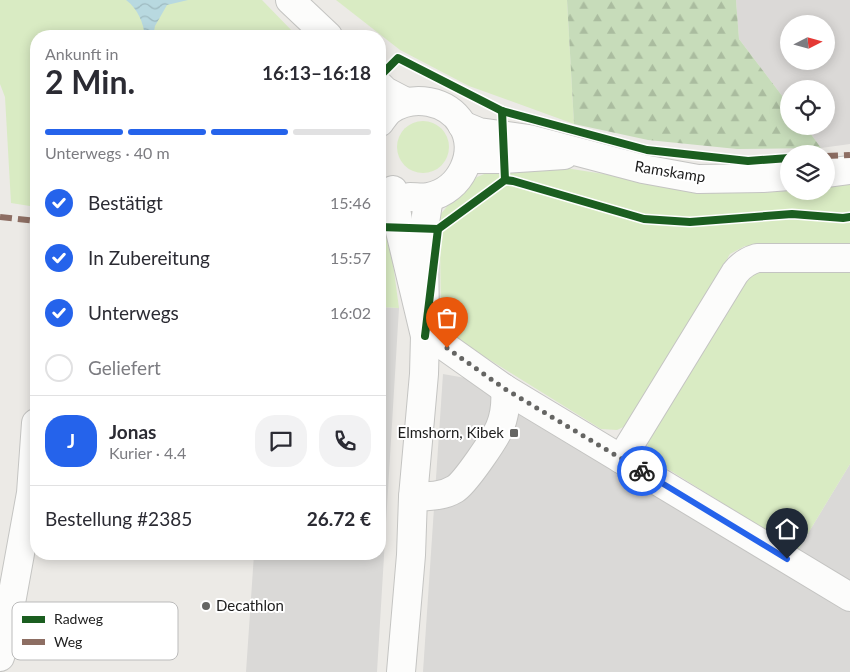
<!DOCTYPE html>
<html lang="de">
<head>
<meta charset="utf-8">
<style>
	:root { --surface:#fff; --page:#f2f2f3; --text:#2b2b33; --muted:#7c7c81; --line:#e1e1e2; --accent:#2563eb }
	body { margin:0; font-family:Lato,sans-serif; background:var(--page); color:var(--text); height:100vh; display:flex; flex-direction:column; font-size:19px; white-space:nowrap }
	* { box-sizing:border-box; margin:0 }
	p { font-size:16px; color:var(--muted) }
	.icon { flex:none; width:28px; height:28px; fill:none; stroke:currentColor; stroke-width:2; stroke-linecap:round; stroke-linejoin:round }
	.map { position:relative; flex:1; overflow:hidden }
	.details { position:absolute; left:30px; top:30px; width:356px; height:530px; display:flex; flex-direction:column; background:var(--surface); border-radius:20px; box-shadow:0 2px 12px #0003 }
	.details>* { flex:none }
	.needle { width:32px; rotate:84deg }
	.tools { position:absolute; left:780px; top:15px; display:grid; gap:10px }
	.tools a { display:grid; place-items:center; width:55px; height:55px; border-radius:50%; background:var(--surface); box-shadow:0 2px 12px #0003; font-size:25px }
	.pin { position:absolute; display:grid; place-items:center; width:42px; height:42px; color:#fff; margin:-51px -21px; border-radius:50% 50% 50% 0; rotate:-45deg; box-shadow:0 0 5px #0007 }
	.pin .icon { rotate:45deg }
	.courier { position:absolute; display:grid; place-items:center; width:50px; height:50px; margin:-25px; border:4px solid #2563eb; border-radius:50%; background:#fff; color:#222; box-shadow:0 1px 6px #0007 }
	.overview em { font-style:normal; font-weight:700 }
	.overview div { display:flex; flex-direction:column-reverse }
	.overview { display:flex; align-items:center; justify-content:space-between; height:85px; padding:0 15px }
	h1 { font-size:32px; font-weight:700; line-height:38px }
	.bar { display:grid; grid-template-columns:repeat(4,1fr); gap:8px 5px; align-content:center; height:60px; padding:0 15px }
	.bar i { height:6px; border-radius:4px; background:var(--line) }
	.bar .active { background:var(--accent) }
	.bar p { grid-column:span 4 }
	.line { display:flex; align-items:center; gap:12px; padding:0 15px; border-top:1px solid var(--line) }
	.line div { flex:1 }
	.round { display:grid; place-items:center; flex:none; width:52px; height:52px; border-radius:20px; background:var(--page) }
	ol { padding:0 15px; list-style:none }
	li { display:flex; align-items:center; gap:15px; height:55px }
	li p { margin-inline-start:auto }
	li .icon { padding:5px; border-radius:50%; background:var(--accent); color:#fff; stroke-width:4 }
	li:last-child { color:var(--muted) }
	li i { width:28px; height:28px; border:2px solid var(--line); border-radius:50% }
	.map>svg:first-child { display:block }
</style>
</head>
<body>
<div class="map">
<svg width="850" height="672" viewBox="0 0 850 672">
	<defs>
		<pattern id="forest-firs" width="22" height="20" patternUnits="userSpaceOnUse" patternTransform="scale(1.25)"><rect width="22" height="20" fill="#c7dcba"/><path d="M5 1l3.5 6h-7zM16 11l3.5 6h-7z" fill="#aabc9f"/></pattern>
		<pattern id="water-waves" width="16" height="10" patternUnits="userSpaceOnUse" patternTransform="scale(1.25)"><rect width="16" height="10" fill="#b8d9e0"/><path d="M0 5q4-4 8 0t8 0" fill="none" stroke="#9ebac0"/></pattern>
	</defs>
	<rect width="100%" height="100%" fill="#eceae6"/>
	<path fill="#dbd9d7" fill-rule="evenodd" d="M736 0H850V144L821 148 805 126H826V89H789V105L739 39ZM789 24H826V61H789Z"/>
	<g fill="#dad9d7">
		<path d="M380 307 399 308 377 672H246L254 554H380Z"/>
		<path d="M443 374 477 380 850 611V672H423Z"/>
		<path d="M850 464V581L798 550Z"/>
	</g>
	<g fill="#d9ebc3">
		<path d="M0 0H262L297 36H36V207L11 203 5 97 0 84Z"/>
		<path d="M336 0H567L574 124 469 86 400 50Z"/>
		<circle cx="423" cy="147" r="26"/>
		<path d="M552 166 604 174 690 191 760 193 789 191H826V187L850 184V247L745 246 730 254 628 425 617 430 601 429 453 337 444 330 441 316 440 239 433 235 440 215 454 198 477 177 494 170Z"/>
		<path d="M380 198 386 212 399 308 380 307Z"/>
		<path d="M760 268 850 270V464L798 550 655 461 647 450 649 437 747 275Z"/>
	</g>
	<path fill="url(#forest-firs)" d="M567 0H736L739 39 789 105V126H805L821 148 737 149 648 140 574 124Z"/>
	<path fill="url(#water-waves)" d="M126 0H188L167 5 155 26 153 36H145C143 22 138 9 126 0Z"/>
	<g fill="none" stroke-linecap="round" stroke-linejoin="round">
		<g stroke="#c4c4c2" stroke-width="30">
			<g id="minor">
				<path d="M290 0 328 36"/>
				<path d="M380 86 385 91 406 102"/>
				<path d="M380 122C383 118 386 113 390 110 413 94 447 100 462 124 479 153 461 190 429 197 423 198 416 197 410 197"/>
				<path d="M462 125 479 132 529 139 643 169 698 179 763 178 789 176"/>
				<path d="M468 159H504L564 155"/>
				<path d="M826 173 850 170"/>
				<path d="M393 190 399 227 425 336 447 348 505 389 850 597"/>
				<path d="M621 459 735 273C741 265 747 261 757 258H850"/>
				<path d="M413 497C427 496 442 497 455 489 465 483 495 439 500 427 505 415 506 401 505 389"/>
				<path d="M0 657 3 647 31 493 36 423"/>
				<path d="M401 672 411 555 413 497 424 374 425 336 424 229 429 197"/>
			</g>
		</g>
		<use href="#minor" stroke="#fcfcfb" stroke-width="28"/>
		<g stroke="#8d6e63" stroke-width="6" stroke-dasharray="12 6" stroke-linecap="butt">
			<path d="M826 156 850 155"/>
			<path d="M0 217 36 221"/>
		</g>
		<g stroke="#fff" stroke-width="11">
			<g id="cycleway">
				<path d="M380 76 398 58 502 111 647 150 748 161 789 158"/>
				<path d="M502 111 505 180"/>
				<path d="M380 227 438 229 505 180 513 181 644 219 690 222 792 214 843 218 850 217"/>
				<path d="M425 336 438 229"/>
			</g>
		</g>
		<use href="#cycleway" stroke="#1b5e20" stroke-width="8"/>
	</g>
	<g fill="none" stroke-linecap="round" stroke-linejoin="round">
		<path stroke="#656563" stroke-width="5" stroke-dasharray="0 9" d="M447 348 505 389 642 471"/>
		<path stroke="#2563eb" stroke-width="6" d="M642 471 787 559"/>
	</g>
	<g fill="#656563" stroke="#fff" stroke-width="2">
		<rect x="509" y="428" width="10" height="10" rx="2.5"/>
		<circle cx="206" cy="606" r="5"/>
	</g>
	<g text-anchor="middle" stroke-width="4" stroke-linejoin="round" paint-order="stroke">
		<g font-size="15" fill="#1d1d1d" stroke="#fff">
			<text transform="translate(670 172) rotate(9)" y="5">Ramskamp</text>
		</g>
		<g font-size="15" fill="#1d1d1d" stroke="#fff" text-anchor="end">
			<text x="504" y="438">Elmshorn, Kibek</text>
			<text x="216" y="611" text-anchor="start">Decathlon</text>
		</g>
	</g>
	<rect x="12" y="602" width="166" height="58" rx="8" fill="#fff" stroke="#bbb" stroke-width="1"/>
	<rect x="22" y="616" width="23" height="7" fill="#1b5e20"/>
	<rect x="22" y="639" width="23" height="6" fill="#8d6e63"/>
	<g font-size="14" fill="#1d1d1d">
		<text x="54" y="624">Radweg</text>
		<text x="54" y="647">Weg</text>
	</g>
</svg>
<div class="tools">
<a><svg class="needle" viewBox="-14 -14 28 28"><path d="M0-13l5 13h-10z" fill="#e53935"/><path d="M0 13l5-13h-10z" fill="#7c7c81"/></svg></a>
<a><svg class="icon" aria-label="locate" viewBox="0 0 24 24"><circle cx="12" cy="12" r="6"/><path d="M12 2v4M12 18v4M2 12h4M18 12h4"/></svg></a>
<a><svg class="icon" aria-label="layers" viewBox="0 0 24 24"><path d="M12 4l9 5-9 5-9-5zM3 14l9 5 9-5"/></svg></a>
</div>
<div class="pin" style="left:447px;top:348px;background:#ea580c"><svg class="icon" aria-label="bag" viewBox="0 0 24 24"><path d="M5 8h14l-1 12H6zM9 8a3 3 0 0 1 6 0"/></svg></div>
<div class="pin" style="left:787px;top:559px;background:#1f2937"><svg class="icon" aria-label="home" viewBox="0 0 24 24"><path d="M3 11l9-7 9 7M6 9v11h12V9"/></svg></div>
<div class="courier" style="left:642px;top:471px"><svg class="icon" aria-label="bike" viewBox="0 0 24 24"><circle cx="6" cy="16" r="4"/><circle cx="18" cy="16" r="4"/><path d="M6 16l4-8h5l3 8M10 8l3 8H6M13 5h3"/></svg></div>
<section class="details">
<div class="overview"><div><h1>2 Min.</h1><p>Ankunft in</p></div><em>16:13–16:18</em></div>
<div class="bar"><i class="active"></i><i class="active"></i><i class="active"></i><i></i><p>Unterwegs · 40 m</p></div>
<ol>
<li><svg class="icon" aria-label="check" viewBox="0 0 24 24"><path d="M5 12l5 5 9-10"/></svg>Bestätigt<p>15:46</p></li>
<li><svg class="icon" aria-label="check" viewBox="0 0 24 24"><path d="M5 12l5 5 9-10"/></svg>In Zubereitung<p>15:57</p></li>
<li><svg class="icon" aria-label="check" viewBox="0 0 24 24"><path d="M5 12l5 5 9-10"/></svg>Unterwegs<p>16:02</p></li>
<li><i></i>Geliefert</li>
</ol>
<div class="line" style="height:90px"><b class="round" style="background:var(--accent);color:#fff">J</b><div><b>Jonas</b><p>Kurier · 4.4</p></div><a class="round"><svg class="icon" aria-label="chat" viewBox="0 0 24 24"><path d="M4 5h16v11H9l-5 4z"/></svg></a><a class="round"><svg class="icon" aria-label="phone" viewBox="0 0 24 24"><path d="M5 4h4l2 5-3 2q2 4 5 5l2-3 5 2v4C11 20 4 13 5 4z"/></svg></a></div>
<div class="line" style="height:65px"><div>Bestellung #2385</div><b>26.72 €</b></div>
</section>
</div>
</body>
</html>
